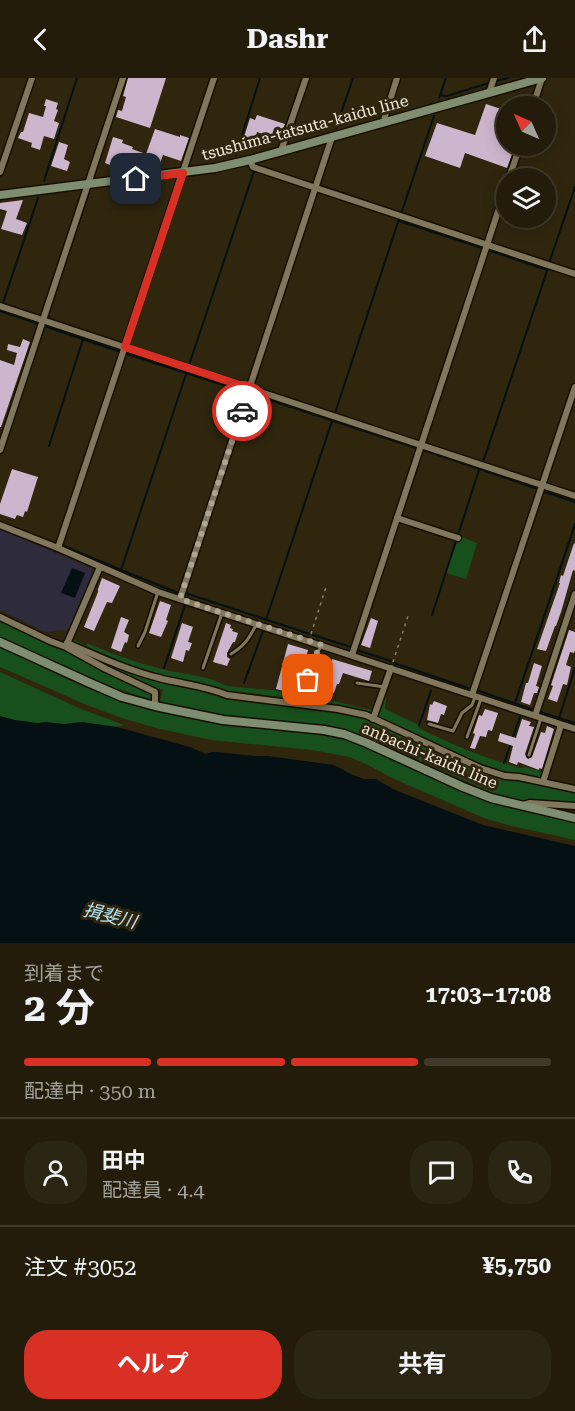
<!DOCTYPE html>
<html lang="ja">
<head>
<meta charset="utf-8">
<style>
	:root { --surface:#231c0a; --page:#2b2513; --text:#f1f3f6; --muted:#a3a19c; --line:#403a2b; --accent:#d93025 }
	body { margin:0; font-family:"Roboto Serif","Noto Sans JP",serif; background:var(--page); color:var(--text); height:100vh; display:flex; flex-direction:column; font-size:22px; white-space:nowrap }
	* { box-sizing:border-box; margin:0 }
	p { font-size:20px; color:var(--muted) }
	.icon { flex:none; width:33px; height:33px; fill:none; stroke:currentColor; stroke-width:2; stroke-linecap:round; stroke-linejoin:round }
	.map { position:relative; height:865px; overflow:hidden }
	.sheet { display:flex; flex-direction:column; background:var(--surface); flex:1 }
	.sheet>* { flex:none }
	.needle { width:39px; rotate:315deg }
	.fabs { position:absolute; left:496px; top:18px; display:grid; gap:12px }
	.fabs a { display:grid; place-items:center; width:60px; height:60px; border-radius:50%; background:var(--surface); box-shadow:0 3px 15px #0003,0 0 0 2px var(--line); font-size:30px }
	.pin { position:absolute; display:grid; place-items:center; width:51px; height:51px; color:#fff; margin:-26px; border-radius:12px; box-shadow:0 3px 9px #0006 }
	.courier { position:absolute; display:grid; place-items:center; width:60px; height:60px; margin:-30px; border:4px solid #d93025; border-radius:50%; background:#fff; color:#222; box-shadow:0 2px 8px #0007 }
	.overview em { font-style:normal; font-weight:700 }
	.overview div { display:flex; flex-direction:column-reverse }
	.overview { display:flex; align-items:center; justify-content:space-between; height:102px; padding:0 24px }
	h1 { font-size:39px; font-weight:700; line-height:45px }
	.bar { display:grid; grid-template-columns:repeat(4,1fr); gap:9px 6px; align-content:center; height:72px; padding:0 24px }
	.bar i { height:8px; border-radius:4px; background:var(--line) }
	.bar .selected { background:var(--accent) }
	.bar p { grid-column:span 4 }
	.line { display:flex; align-items:center; gap:15px; padding:0 24px; border-top:2px solid var(--line) }
	.line div { flex:1 }
	.round { display:grid; place-items:center; flex:none; width:63px; height:63px; border-radius:24px; background:var(--page) }
	.primary-button { display:flex; gap:12px; margin-top:auto; padding:12px 24px }
	.primary-button a { flex:1; height:69px; border-radius:24px; background:var(--accent); color:#fff; font-size:24px; font-weight:700; line-height:69px; text-align:center }
	.primary-button a+a { background:var(--page); color:var(--text) }
	header { display:flex; justify-content:space-between; align-items:center; height:78px; padding:0 24px; background:var(--surface); font-size:27px; font-weight:700 }
	.map>svg:first-child { display:block }
</style>
</head>
<body>
<header><svg class="icon" aria-label="back" viewBox="0 0 24 24"><path d="M15 5l-7 7 7 7"/></svg>Dashr<svg class="icon" aria-label="share" viewBox="0 0 24 24"><path d="M12 15V3M7 8l5-5 5 5M5 13v7h14v-7"/></svg></header>
<div class="map">
<svg width="575" height="865" viewBox="0 0 575 865">
	<rect width="100%" height="100%" fill="#2f260d"/>
	<path fill="#2e2b3c" d="M0 451 91 490 92 497 74 541 67 553 61 552 46 554 0 532Z"/>
	<g fill="#18501d">
		<path d="M459 458 477 465 466 501 446 495Z"/>
		<path d="M0 541 66 571 142 610 141 613 153 617 152 622 108 608 0 559Z"/>
		<path d="M73 561 86 568 87 565C110 575 134 584 158 590 181 597 206 596 226 608L304 615V620L334 623 374 633 371 637 336 628 240 617 227 614 216 609 159 598 112 582 75 566Z"/>
		<path d="M0 569C41 588 82 611 125 624 157 634 190 641 223 646 266 653 311 652 353 664 391 675 425 698 461 713 497 729 537 736 575 745V762L512 748 484 740 392 700 366 686 350 679 312 672 212 662 160 651 122 640 87 627 0 589Z"/>
		<path d="M93 579 211 613 225 620 336 632 362 638 479 691 510 702H524L575 713V725L516 722 495 716 360 656 335 650 226 637 161 624 160 622 163 612C138 604 115 593 92 580Z"/>
		<path d="M0 594 81 631 124 647 0 672Z"/>
		<path d="M384 616 386 619 385 631 417 646 419 650C452 667 485 680 520 690L525 689 543 694 542 700 539 701 502 694 481 686 380 640 377 636Z"/>
	</g>
	<g fill="#041014">
		<path d="M72 490 85 495 75 520 61 515Z"/>
		<path d="M0 638 15 642 37 645 45 644 64 646 82 644 117 649 190 669 206 676 212 674H218L253 678H268L334 687 353 697 364 701H376L393 711 483 747 575 768V865H0Z"/>
	</g>
	<g fill="none" stroke-linecap="round" stroke-linejoin="round">
		<g stroke="#041014" stroke-width="2">
			<path d="M496 3 508 0"/>
			<path d="M440 17 447 18 489 5"/>
			<path d="M439 20 446 0"/>
			<path d="M336 50 353 0"/>
			<path d="M236 77 260 0"/>
			<path d="M44 103 77 0"/>
			<path d="M319 107 401 135"/>
			<path d="M401 136 434 38"/>
			<path d="M399 143 482 170"/>
			<path d="M488 172 547 192"/>
			<path d="M549 185 575 109"/>
			<path d="M3 225 38 120"/>
			<path d="M0 233 39 246"/>
			<path d="M50 241 48 236 89 114"/>
			<path d="M44 248 121 274"/>
			<path d="M127 276 245 314"/>
			<path d="M189 287 254 93"/>
			<path d="M251 316 416 370"/>
			<path d="M335 335 399 141"/>
			<path d="M49 368 83 261"/>
			<path d="M423 372 538 411"/>
			<path d="M483 384 548 190"/>
			<path d="M545 414 575 424"/>
			<path d="M458 457 479 392"/>
			<path d="M64 468 121 492 176 514"/>
			<path d="M121 492 187 293"/>
			<path d="M185 515 310 556"/>
			<path d="M432 537 456 463"/>
			<path d="M266 542 332 343"/>
			<path d="M313 557 351 569"/>
			<path d="M357 572 391 583"/>
			<path d="M394 585 471 611"/>
			<path d="M164 590 185 527"/>
			<path d="M244 605 263 553"/>
			<path d="M479 613 534 632"/>
			<path d="M515 625 575 446"/>
			<path d="M540 634 575 645"/>
			<path d="M559 640 575 590"/>
			<path d="M419 647 431 613"/>
			<path d="M513 659 520 639"/>
			<path d="M504 685 511 665"/>
		</g>
	</g>
	<g fill="#ccb6cd">
		<path d="M128 0H166L150 50 116 39 118 32 122 33 126 19 123 18Z"/>
		<path d="M46 21 58 25 56 31 58 32 54 43 59 45 54 61 44 58 40 72 31 69 32 65 18 60 21 54H23L29 35 43 39 46 28H44Z"/>
		<path d="M486 26 507 33V68H515L507 90 465 75 460 90 425 78 437 45 475 57Z"/>
		<path d="M257 37 285 46 280 57 273 55 272 59 257 54 253 68 242 65 250 40 255 42Z"/>
		<path d="M155 51 180 59V57L189 60 181 83 163 77 159 88 154 86 152 91 142 88 143 86 122 79 118 90 105 85 113 59 123 62 122 65 133 69 132 71 146 76Z"/>
		<path d="M59 64 68 67 64 81 70 84 67 93 51 88Z"/>
		<path d="M23 122 16 141 27 145 22 157 1 151 7 133 0 131V125Z"/>
		<path d="M23 261 30 264 1 349H0V282L14 287 17 275 7 272 8 266 20 269Z"/>
		<path d="M12 391 38 399 27 434 25 433 23 439 17 437 15 441 0 436V426Z"/>
		<path d="M574 465 575 466V493L573 492 561 534 556 548H555L546 573 537 571 560 505H559L561 497 563 498Z"/>
		<path d="M102 500 120 508 112 525 107 524 94 553 84 549 98 514V511Z"/>
		<path d="M160 523 171 527 166 542 168 543 161 559 149 555Z"/>
		<path d="M121 539 129 542 124 554 129 557 127 565 125 564 121 574 111 570Z"/>
		<path d="M371 540 378 543 370 570 361 567Z"/>
		<path d="M182 545 193 549 188 564 192 565 189 573 186 572 183 584 171 580Z"/>
		<path d="M226 545 231 547 230 550 233 551 232 553 238 555 235 564H233L227 575V579L230 581 227 588 213 584Z"/>
		<path d="M569 552 575 554V572L574 575 570 574 566 587 571 589 567 607 563 606 557 624 548 621 553 608 551 607Z"/>
		<path d="M288 566 308 572 306 580 302 578 298 590 295 589 293 598 289 597 284 613 276 611Z"/>
		<path d="M332 581 372 593 369 603 343 595 339 606H337L334 615 320 611 328 584 331 585Z"/>
		<path d="M534 585 542 588 536 608 539 609 537 615H534L530 627 521 624 526 605H528Z"/>
		<path d="M434 623 447 628 444 637 441 636 438 645 427 642 430 626 432 627Z"/>
		<path d="M485 631 498 635 492 653 488 652 486 659 480 658 475 671 470 670 475 656 473 655 479 637 482 638Z"/>
		<path d="M522 641 531 644 529 648 534 649 525 676 526 679 528 681 532 679 541 654 545 655 547 648 554 651 542 691 539 690V692L518 684 517 687 509 684 513 668 498 663 500 655 516 660Z"/>
	</g>
	<g fill="none" stroke-linecap="round" stroke-linejoin="round">
		<g stroke="#170e00" stroke-width="6">
			<g id="lane">
				<path d="M138 568 145 554 158 514"/>
				<path d="M321 569 316 576 308 602 316 603 325 578"/>
				<path d="M231 576C244 568 249 561 256 547"/>
				<path d="M203 590 222 535"/>
				<path d="M357 605 385 609"/>
				<path d="M429 646 453 653 462 635 472 627 475 619"/>
				<path d="M467 659 481 621"/>
				<path d="M529 677 541 640"/>
			</g>
		</g>
		<g stroke="#170e00" stroke-width="9">
			<g id="street">
				<path d="M489 15 494 0"/>
				<path d="M533 28 542 0"/>
				<path d="M384 44 385 38 397 0"/>
				<path d="M281 73 306 0"/>
				<path d="M250 82 253 89 575 196"/>
				<path d="M0 94 32 0"/>
				<path d="M509 100 520 68"/>
				<path d="M0 228 575 418"/>
				<path d="M0 372 123 0"/>
				<path d="M397 440 458 460"/>
				<path d="M0 447 58 470 158 514 575 651"/>
				<path d="M58 470 214 0"/>
				<path d="M180 521 332 59"/>
				<path d="M0 539 50 563 66 569 106 591 155 614V628"/>
				<path d="M67 565C97 578 127 592 159 600 182 606 205 608 227 617L338 631 366 637 480 690 505 698 519 699 575 711"/>
				<path d="M66 568 100 489"/>
				<path d="M352 577 507 106"/>
				<path d="M472 617 575 309"/>
				<path d="M535 638 575 516"/>
				<path d="M373 641 391 590"/>
				<path d="M543 704 561 647"/>
				<path d="M523 727 530 725 575 728"/>
			</g>
		</g>
		<g stroke="#170e00" stroke-width="11">
			<g id="secondary">
				<path d="M0 117 215 90 250 82 542 0"/>
				<path d="M0 564 90 605 122 619 155 628 223 642 324 652 344 656 367 665 463 709 491 720 575 740"/>
			</g>
		</g>
		<g stroke="#88806c" stroke-width="1.5" stroke-dasharray="3 4.5" stroke-linecap="butt">
			<path d="M311 556 327 506"/>
			<path d="M393 584 408 538"/>
		</g>
		<use href="#lane" stroke="#81775c" stroke-width="3"/>
		<use href="#street" stroke="#81775c" stroke-width="6"/>
		<use href="#secondary" stroke="#7f8e71" stroke-width="8"/>
	</g>
	<g fill="none" stroke-linecap="round" stroke-linejoin="round">
		<path stroke="#aca592" stroke-width="6" stroke-dasharray="0 10.8" d="M242 333 180 521 322 567 316 576 308 602"/>
		<path stroke="#d93025" stroke-width="8" d="M136 101 183 95 125 269 249 310 242 333"/>
	</g>
	<g text-anchor="middle" stroke-width="6" stroke-linejoin="round" paint-order="stroke">
		<g font-size="16" fill="#efe9da" stroke="#2f260d">
			<text transform="translate(305 49) rotate(-15)" y="6">tsushima-tatsuta-kaidu line</text>
			<text transform="translate(430 677) rotate(23)" y="6">anbachi-kaidu line</text>
		</g>
		<g font-size="18" font-style="italic" fill="#b9e7f8" stroke="#2f260d">
			<text transform="translate(110 838) rotate(14)" y="6">揖斐川</text>
		</g>
	</g>
</svg>
<div class="fabs">
<a><svg class="needle" viewBox="-14 -14 28 28"><path d="M0-13l5 13h-10z" fill="#e53935"/><path d="M0 13l5-13h-10z" fill="#a3a19c"/></svg></a>
<a><svg class="icon" aria-label="layers" viewBox="0 0 24 24"><path d="M12 4l9 5-9 5-9-5zM3 14l9 5 9-5"/></svg></a>
</div>
<div class="pin" style="left:308px;top:602px;background:#ea580c"><svg class="icon" aria-label="bag" viewBox="0 0 24 24"><path d="M5 8h14l-1 12H6zM9 8a3 3 0 0 1 6 0"/></svg></div>
<div class="pin" style="left:136px;top:101px;background:#1f2937"><svg class="icon" aria-label="home" viewBox="0 0 24 24"><path d="M3 11l9-7 9 7M6 9v11h12V9"/></svg></div>
<div class="courier" style="left:242px;top:333px"><svg class="icon" aria-label="car" viewBox="0 0 24 24"><path d="M5 17H2v-5l4-1 3-4h7l3 4 3 1v5h-3M9 17h6M6 11h13"/><circle cx="7" cy="17" r="2"/><circle cx="17" cy="17" r="2"/></svg></div>
</div>
<section class="sheet">
<div class="overview"><div><h1>2 分</h1><p>到着まで</p></div><em>17:03–17:08</em></div>
<div class="bar"><i class="selected"></i><i class="selected"></i><i class="selected"></i><i></i><p>配達中 · 350 m</p></div>
<div class="line" style="height:108px"><a class="round"><svg class="icon" aria-label="person" viewBox="0 0 24 24"><circle cx="12" cy="8" r="4"/><path d="M4 21q1-7 8-7t8 7"/></svg></a><div><b>田中</b><p>配達員 · 4.4</p></div><a class="round"><svg class="icon" aria-label="chat" viewBox="0 0 24 24"><path d="M4 5h16v11H9l-5 4z"/></svg></a><a class="round"><svg class="icon" aria-label="phone" viewBox="0 0 24 24"><path d="M5 4h4l2 5-3 2q2 4 5 5l2-3 5 2v4C11 20 4 13 5 4z"/></svg></a></div>
<div class="line" style="height:78px"><div>注文 #3052</div><b>¥5,750</b></div>
<div class="primary-button"><a>ヘルプ</a><a>共有</a></div>
</section>
</body>
</html>
